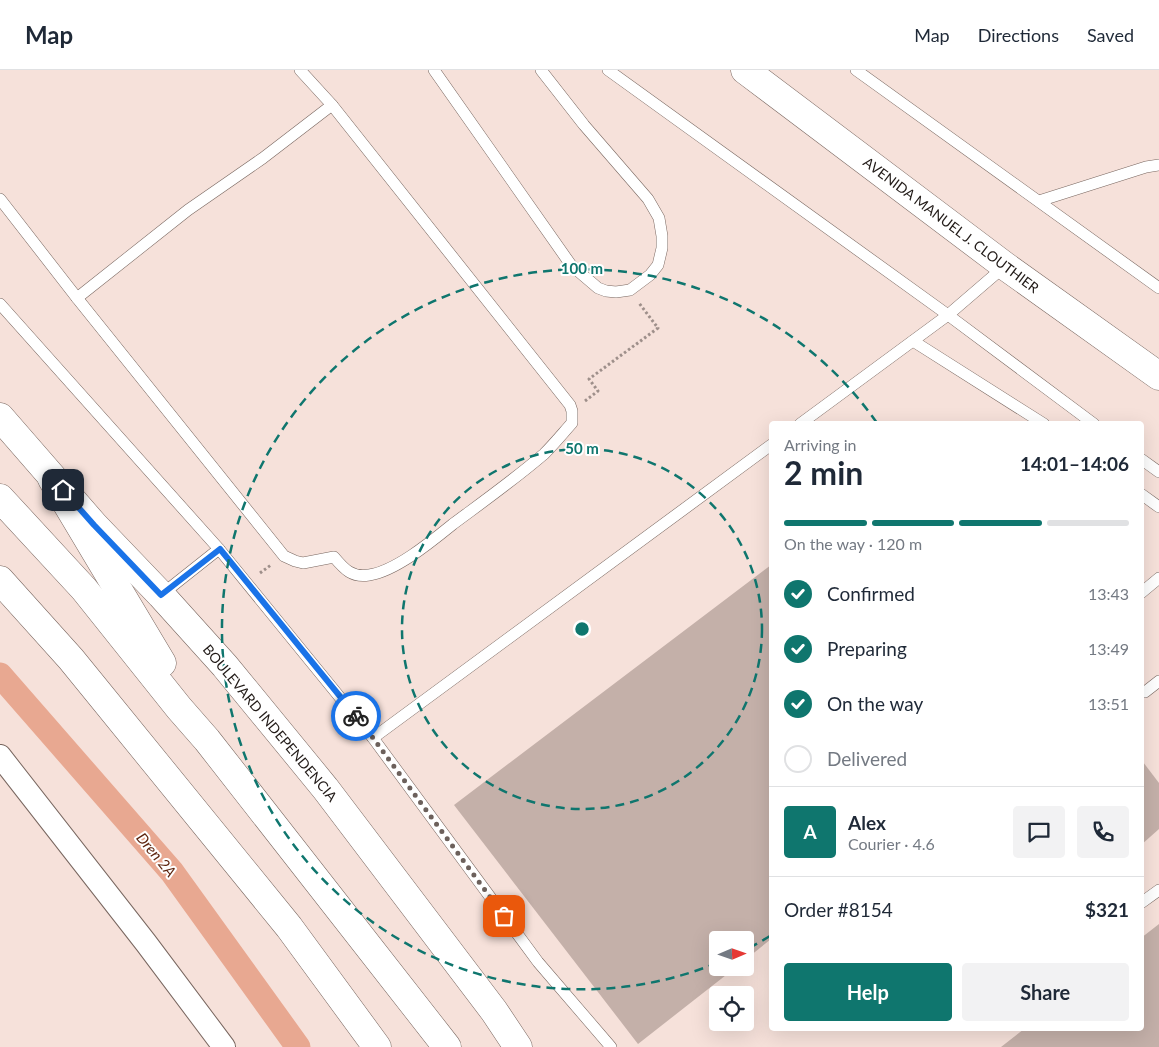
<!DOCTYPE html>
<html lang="en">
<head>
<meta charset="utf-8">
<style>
	:root { --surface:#fff; --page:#f2f2f3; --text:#1f2937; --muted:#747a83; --line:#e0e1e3; --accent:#0f766e }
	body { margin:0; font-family:Lato,sans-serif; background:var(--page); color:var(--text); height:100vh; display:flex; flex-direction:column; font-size:19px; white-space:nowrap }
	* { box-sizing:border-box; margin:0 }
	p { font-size:16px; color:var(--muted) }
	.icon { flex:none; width:28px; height:28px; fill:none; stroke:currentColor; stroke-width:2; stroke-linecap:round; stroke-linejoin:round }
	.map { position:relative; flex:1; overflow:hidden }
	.side { position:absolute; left:769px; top:351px; width:375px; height:610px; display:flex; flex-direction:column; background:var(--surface); border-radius:5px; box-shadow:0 5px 20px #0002 }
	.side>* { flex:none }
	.needle { width:32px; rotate:88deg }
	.fabs { position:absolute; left:709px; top:861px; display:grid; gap:10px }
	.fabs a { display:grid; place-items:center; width:45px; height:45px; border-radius:5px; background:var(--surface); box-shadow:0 5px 20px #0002; font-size:25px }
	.pin { position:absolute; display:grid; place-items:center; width:42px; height:42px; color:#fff; margin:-21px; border-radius:10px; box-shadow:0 2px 8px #0006 }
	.courier { position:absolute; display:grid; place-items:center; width:50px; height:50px; margin:-25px; border:4px solid #1a73e8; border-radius:50%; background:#fff; color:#222; box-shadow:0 1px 6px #0007 }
	.headline em { font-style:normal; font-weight:700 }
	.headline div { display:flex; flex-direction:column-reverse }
	.headline { display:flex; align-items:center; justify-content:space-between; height:85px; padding:0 15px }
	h1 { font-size:32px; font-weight:700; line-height:38px }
	.bar { display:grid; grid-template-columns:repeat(4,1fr); gap:8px 5px; align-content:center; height:60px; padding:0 15px }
	.bar i { height:6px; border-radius:4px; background:var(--line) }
	.bar .on { background:var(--accent) }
	.bar p { grid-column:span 4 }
	.line { display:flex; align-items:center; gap:12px; padding:0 15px; border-top:1px solid var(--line) }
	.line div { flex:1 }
	.round { display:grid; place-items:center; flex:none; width:52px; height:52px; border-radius:5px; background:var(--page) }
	ol { padding:0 15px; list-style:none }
	li { display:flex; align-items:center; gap:15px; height:55px }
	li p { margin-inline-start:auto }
	li .icon { padding:5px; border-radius:50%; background:var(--accent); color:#fff; stroke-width:4 }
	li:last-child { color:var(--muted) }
	li i { width:28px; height:28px; border:2px solid var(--line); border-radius:50% }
	.button { display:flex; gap:10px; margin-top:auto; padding:10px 15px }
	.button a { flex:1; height:58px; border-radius:5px; background:var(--accent); color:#fff; font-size:20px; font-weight:700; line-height:58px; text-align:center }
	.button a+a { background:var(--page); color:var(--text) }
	header { display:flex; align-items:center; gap:30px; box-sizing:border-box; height:70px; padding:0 25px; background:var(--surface); border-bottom:1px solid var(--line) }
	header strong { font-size:24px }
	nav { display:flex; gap:28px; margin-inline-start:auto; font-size:18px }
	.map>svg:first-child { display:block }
</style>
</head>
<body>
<header>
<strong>Map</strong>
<nav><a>Map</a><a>Directions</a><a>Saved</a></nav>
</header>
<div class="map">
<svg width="1159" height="977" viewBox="0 0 1159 977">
	<rect width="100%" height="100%" fill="#f6e1da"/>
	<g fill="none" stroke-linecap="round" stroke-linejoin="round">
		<path stroke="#e8a891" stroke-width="25" d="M0 605 172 802 298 977"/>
	</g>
	<g fill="#c4b0a9">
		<path d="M771 495V869L745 890V870H718V898H735L638 974 454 735Z"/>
		<path d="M1143 692 1159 713V759L1141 775V694Z"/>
		<path d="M1159 854V977H1001L1024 959H1141V868Z"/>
	</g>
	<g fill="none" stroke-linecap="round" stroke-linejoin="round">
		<g stroke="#78665f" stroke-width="12">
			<g id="service">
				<path d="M434 0 571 195 598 218 606 221 616 222 630 220 650 205 658 195 662 178V166L659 148 648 129 584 55 541 0"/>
				<path d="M608 0 948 245 1094 354"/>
				<path d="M856 0 1159 218"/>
				<path d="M0 129 77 228 284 486 295 491 303 493 334 487C344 499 352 508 369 505 396 501 432 471 453 454 484 431 515 409 544 384 554 374 563 363 572 353V341L570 335 332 35 300 0"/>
				<path d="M1039 131 1146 97 1159 95"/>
				<path d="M77 228 188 140 263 88 332 35"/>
				<path d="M0 234 219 479 373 668 538 892 611 977"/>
				<path d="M913 271 1044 354"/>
				<path d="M800 354 948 245 1005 196"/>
				<path d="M1141 389 1159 402"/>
				<path d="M1141 424 1159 437"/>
				<path d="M1141 523 1159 508"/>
				<path d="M161 525 219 479"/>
				<path d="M1145 622 1159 611"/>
				<path d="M373 668 771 375"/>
				<path d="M1141 833 1159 820"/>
			</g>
		</g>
		<g stroke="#78665f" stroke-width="24">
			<path id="minor" d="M0 686 146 873 224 977"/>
		</g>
		<g stroke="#78665f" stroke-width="29">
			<g id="secondary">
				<path d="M745 0 1005 196 1159 306"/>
				<path d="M0 347 94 455 161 525 225 596 325 718 494 941 518 977"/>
			</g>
		</g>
		<g stroke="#78665f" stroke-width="29">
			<g id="trunk">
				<path d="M52 409 162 593"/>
				<path d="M0 428 84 519 179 638 207 670 447 977"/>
				<path d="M0 510 71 589 289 857 377 977"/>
			</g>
		</g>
		<g stroke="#9e8f8a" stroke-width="3" stroke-dasharray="2.5 2.5" stroke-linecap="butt">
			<path d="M585 331 598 321 589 309 658 258 639 233"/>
			<path d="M260 503 271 495"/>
		</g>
		<use href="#service" stroke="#fff" stroke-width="11"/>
		<use href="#minor" stroke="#fff" stroke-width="22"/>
		<use href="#secondary" stroke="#fff" stroke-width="28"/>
		<use href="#trunk" stroke="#fff" stroke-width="28"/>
	</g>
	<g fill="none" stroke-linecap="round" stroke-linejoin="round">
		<path stroke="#6c605b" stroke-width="5" stroke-dasharray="0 9" d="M356 646 373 668 504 846"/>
		<path stroke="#1a73e8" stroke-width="6" d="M63 420 94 455 161 525 220 479 356 646"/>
	</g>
	<g fill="none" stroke="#0f766e" stroke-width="2.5" stroke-dasharray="9 6">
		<circle cx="582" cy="559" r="180"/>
		<path d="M770 866A360 360 0 0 1 745 880M717 893A360 360 0 1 1 877 353"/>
	</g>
	<g text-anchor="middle" stroke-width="4" stroke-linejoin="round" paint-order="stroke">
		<g font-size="14" fill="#211a17" stroke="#fff">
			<text transform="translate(951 155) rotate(37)" y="5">AVENIDA MANUEL J. CLOUTHIER</text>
			<text transform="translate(270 653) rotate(50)" y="5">BOULEVARD INDEPENDENCIA</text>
		</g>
		<g font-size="15" font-style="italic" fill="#5e250f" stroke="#fff">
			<text transform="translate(156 785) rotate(50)" y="5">Dren 2A</text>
		</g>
	</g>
	<circle cx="582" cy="559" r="8" fill="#0f766e" stroke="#fff" stroke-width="2.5"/>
	<g font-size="15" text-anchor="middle" font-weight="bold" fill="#0f766e" stroke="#fff" stroke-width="4" stroke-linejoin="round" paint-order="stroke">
		<text x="582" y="204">100 m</text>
		<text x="582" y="384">50 m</text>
	</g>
</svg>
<div class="fabs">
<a><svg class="needle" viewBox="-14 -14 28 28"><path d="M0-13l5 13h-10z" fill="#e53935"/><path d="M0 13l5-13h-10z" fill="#747a83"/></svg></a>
<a><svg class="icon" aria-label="locate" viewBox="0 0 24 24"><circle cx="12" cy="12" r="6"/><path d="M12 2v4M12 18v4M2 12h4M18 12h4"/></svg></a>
</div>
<div class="pin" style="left:504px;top:846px;background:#ea580c"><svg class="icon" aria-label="bag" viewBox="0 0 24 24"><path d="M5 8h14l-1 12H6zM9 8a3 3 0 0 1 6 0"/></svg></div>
<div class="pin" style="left:63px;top:420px;background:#1f2937"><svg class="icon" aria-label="home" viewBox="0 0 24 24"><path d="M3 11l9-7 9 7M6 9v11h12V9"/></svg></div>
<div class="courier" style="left:356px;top:646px"><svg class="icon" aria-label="bike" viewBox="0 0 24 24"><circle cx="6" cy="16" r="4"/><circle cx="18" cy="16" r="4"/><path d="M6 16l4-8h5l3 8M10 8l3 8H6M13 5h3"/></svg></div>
<section class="side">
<div class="headline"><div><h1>2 min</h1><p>Arriving in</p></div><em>14:01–14:06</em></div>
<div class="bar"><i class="on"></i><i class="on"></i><i class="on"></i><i></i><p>On the way · 120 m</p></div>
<ol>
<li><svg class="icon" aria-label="check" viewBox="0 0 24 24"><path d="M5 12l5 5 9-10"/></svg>Confirmed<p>13:43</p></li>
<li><svg class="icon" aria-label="check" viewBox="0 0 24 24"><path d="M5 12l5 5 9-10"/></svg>Preparing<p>13:49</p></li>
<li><svg class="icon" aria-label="check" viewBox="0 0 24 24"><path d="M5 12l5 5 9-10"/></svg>On the way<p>13:51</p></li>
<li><i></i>Delivered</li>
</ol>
<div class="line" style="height:90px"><b class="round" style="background:var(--accent);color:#fff">A</b><div><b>Alex</b><p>Courier · 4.6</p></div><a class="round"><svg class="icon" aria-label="chat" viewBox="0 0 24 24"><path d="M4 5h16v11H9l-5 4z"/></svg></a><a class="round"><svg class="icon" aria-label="phone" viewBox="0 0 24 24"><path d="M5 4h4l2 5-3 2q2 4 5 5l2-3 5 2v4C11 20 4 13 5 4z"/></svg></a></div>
<div class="line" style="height:65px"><div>Order #8154</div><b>$321</b></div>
<div class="button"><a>Help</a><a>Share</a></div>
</section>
</div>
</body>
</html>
